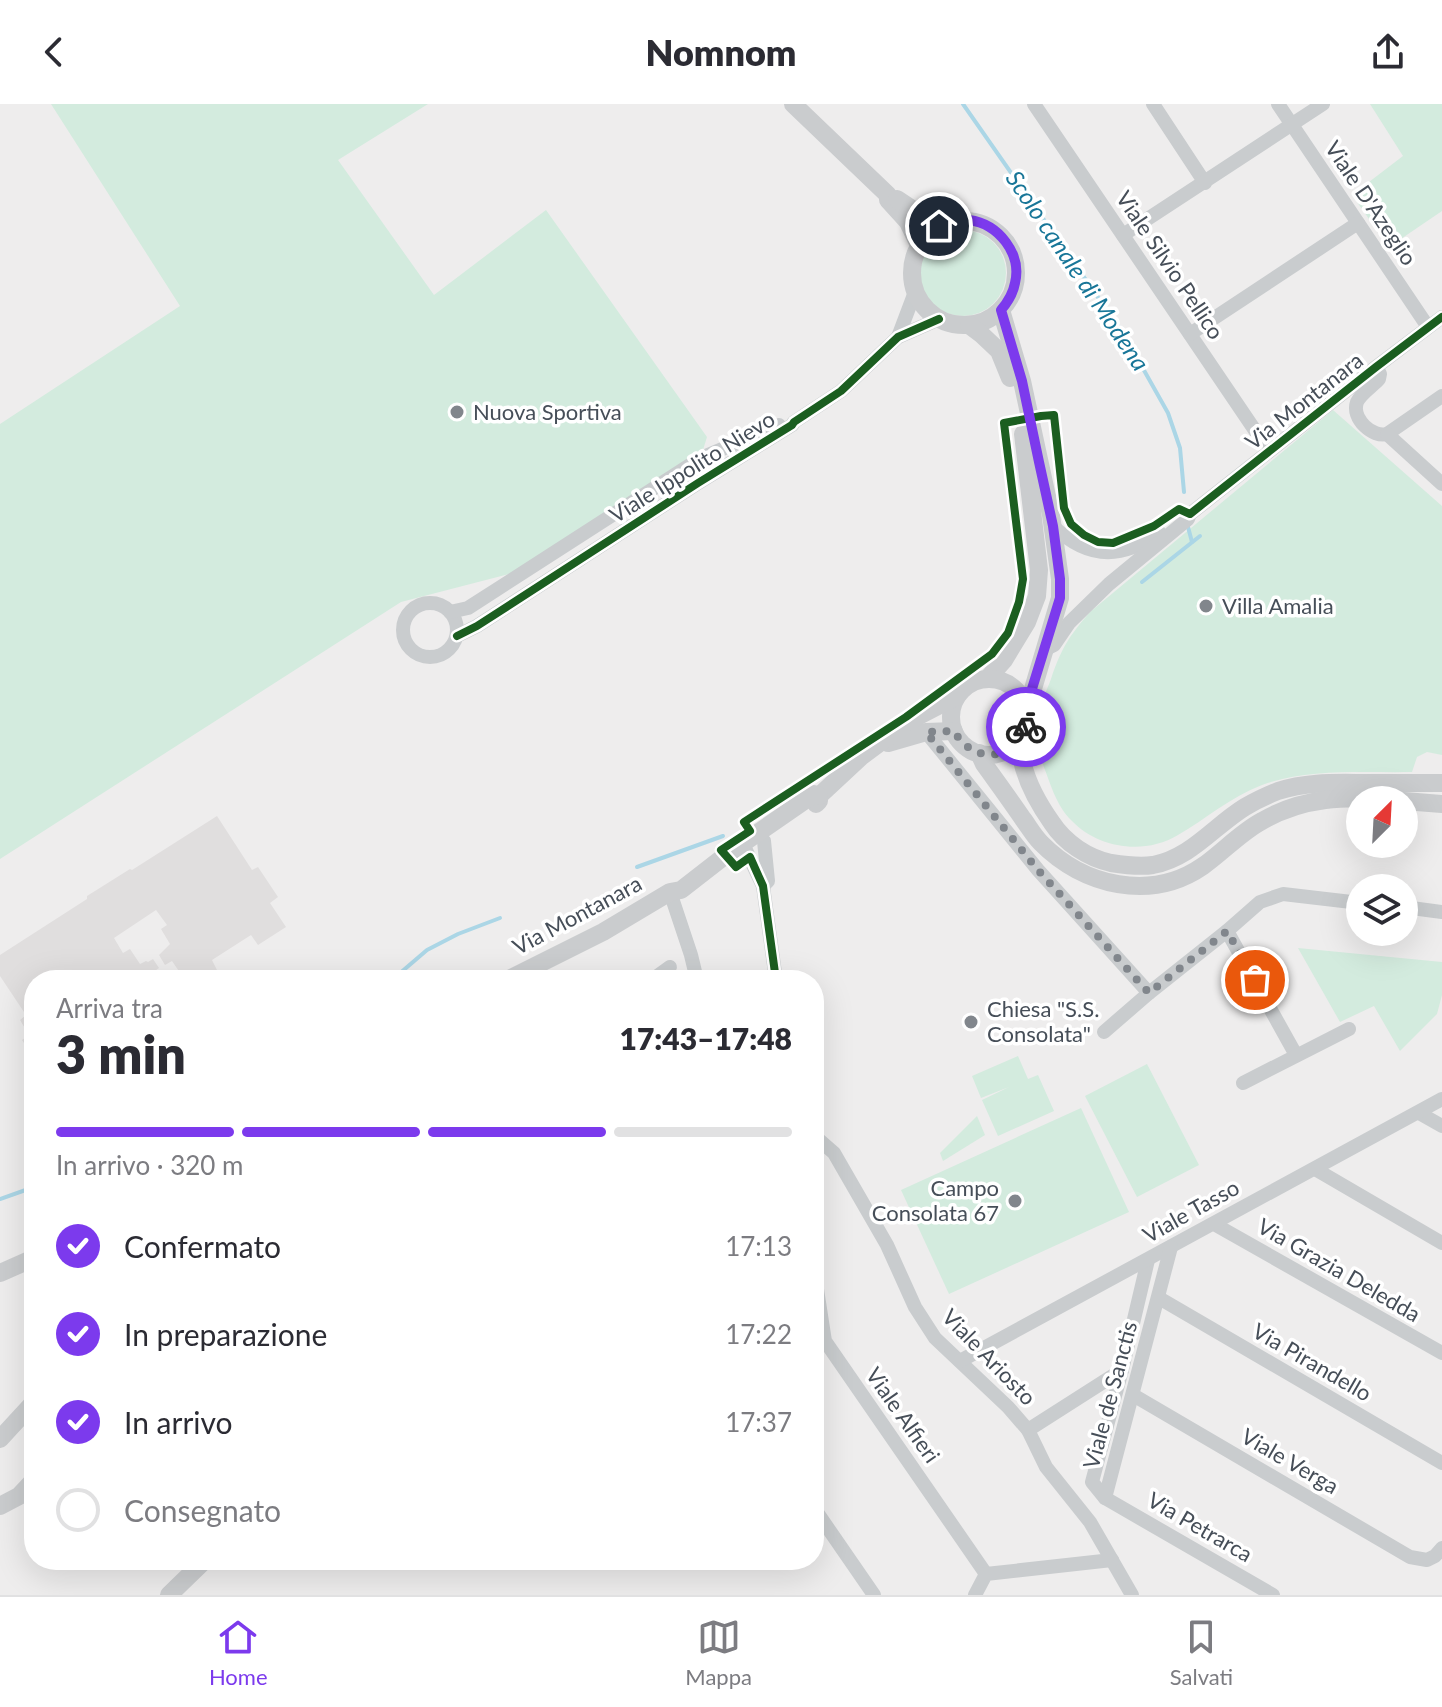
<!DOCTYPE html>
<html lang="it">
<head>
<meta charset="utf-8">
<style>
	:root { --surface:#fff; --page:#f2f2f3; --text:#2b2b33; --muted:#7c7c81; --line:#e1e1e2; --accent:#7c3aed }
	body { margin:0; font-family:Lato,sans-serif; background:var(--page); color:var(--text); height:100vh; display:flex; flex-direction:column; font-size:30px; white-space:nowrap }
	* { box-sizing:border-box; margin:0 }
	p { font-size:26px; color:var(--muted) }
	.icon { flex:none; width:44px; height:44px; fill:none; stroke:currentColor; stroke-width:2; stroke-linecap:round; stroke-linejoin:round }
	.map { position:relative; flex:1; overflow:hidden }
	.drawer { position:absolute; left:24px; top:866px; width:800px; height:600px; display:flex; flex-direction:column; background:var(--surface); border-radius:32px; box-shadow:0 8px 32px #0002 }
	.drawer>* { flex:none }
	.needle { width:52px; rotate:24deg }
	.tools { position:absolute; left:1346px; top:682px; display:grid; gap:16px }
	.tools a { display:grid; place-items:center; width:72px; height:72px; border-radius:50%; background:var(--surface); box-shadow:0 8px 32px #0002; font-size:40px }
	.pin { position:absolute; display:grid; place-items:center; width:68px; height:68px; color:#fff; margin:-34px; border:4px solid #fff; border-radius:50%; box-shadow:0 2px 8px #0007 }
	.courier { position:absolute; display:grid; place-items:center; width:80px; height:80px; margin:-40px; border:6px solid #7c3aed; border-radius:50%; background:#fff; color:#222; box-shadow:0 2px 10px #0007 }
	.overview em { font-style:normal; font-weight:800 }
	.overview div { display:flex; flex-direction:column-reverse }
	.overview { display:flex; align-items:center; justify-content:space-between; height:136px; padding:0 32px }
	h1 { font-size:52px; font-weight:800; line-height:60px }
	.bar { display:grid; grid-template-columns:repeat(4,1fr); gap:12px 8px; align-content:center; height:96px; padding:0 32px }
	.bar i { height:10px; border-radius:6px; background:var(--line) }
	.bar .active { background:var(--accent) }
	.bar p { grid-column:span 4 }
	ol { padding:0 32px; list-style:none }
	li { display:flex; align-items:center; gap:24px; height:88px }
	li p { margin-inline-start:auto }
	li .icon { padding:8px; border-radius:50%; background:var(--accent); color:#fff; stroke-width:4 }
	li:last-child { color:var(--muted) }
	li i { width:44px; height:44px; border:4px solid var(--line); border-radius:50% }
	header { display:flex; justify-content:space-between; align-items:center; height:104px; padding:0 32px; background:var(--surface); font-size:36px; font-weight:800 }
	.menu { display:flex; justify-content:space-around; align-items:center; height:112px; border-top:2px solid var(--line); background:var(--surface); font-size:22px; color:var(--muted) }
	.menu a { display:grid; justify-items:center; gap:4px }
	.menu .active { color:var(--accent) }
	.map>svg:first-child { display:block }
</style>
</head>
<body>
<header><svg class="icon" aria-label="back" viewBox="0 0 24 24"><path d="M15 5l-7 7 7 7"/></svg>Nomnom<svg class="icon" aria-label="share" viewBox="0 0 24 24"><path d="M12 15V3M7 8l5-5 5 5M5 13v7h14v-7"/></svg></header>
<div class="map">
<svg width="1442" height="1491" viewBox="0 0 1442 1491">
	<rect width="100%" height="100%" fill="#eeeded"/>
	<path fill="#e0dede" d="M217 712 252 766 258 763 278 793 270 799 286 823 258 841 251 831 212 856 217 866 201 876H185L172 857 165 861 159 851 170 840 161 825 167 821 156 806 114 834 123 849 130 845 140 860 146 857 148 858 153 855 159 864 152 869 157 876H34V954L22 936 29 931 20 916 26 911 0 872V851L87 795V792L130 765 132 766Z"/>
	<g fill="#d3ebde">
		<path d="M51 0H428L338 56 434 191 546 106 707 333 698 362 547 460 401 498 0 755V320L180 202Z"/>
		<path d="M1370 0H1442V107L1389 143 1352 91 1403 52Z"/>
		<circle cx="963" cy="169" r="43"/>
		<path d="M1333 306 1442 402V651L1427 648 1417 653 1412 668C1363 669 1309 664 1262 681 1230 693 1206 715 1178 731 1145 751 1099 745 1072 717 1056 702 1050 678 1042 658 1036 643 1038 632 1041 617 1043 611 1042 604 1043 598 1044 591 1048 583 1051 575 1061 545 1069 532 1090 508Z"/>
		<path d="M1298 844 1442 858V891L1437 910 1400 947 1374 902 1340 918Z"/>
		<path d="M1018 952 1028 975 1038 971 1054 1007 998 1032 982 996 1009 983 981 994 972 972Z"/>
		<path d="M1147 960 1199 1061 1137 1093 1085 992Z"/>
		<path d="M1081 1004 1129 1108 949 1190 901 1086Z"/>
		<path d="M977 1012 985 1031 943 1057 940 1049Z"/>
	</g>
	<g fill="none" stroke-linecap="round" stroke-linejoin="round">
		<g stroke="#abd6e6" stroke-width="4">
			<path d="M963 0 1123 229 1168 309 1180 344 1184 388"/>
			<path d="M1188 423 1192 438"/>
			<path d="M1142 478 1200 432"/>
			<path d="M637 763 723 732"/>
			<path d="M392 876 427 846 458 830 500 814"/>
			<path d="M0 1095 34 1083"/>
		</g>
		<g stroke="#c9ccce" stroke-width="14">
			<path d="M1034 0 1269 347"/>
			<path d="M1153 0 1205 79"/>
			<path d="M1278 0 1428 223"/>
			<path d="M1123 131 1323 0"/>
			<path d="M1190 230 1358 119"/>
			<path d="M898 233 915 188"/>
			<path d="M1376 263 1380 270 1379 275C1373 282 1361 289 1357 298 1351 315 1373 334 1387 330L1442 292"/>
			<path d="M1387 330 1442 380"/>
			<path d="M1053 422C1087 455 1121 457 1159 428"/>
			<circle cx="430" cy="526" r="27"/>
			<path d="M450 508 468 504 701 354 779 321"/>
			<path d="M457 532 477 522 698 379 792 321 794 318 841 287 898 233 939 215"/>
			<path d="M1044 546 1054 541 1069 519 1109 480 1188 415 1190 410 1376 263 1442 213"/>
			<path d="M926 628 1038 766 1149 889"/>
			<path d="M743 740 763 782 776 876"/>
			<path d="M763 782 768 777 764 737"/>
			<path d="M670 788 691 851 697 876"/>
			<path d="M1404 803 1442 808"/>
			<path d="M1227 827 1296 951"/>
			<path d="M652 876 670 863"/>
			<path d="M1104 928 1149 889 1227 827 1260 798 1283 790 1360 799"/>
			<path d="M1243 979 1349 925"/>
			<path d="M1419 1009 1442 1022"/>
			<path d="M818 1035 834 1049 887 1141 915 1203 935 1234 1008 1303 1028 1326 1046 1363 1090 1418 1132 1491"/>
			<path d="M1315 1065 1442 1139"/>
			<path d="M1214 1120 1442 1249"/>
			<path d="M1148 1156 1122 1266 1092 1378 1105 1394 1273 1491"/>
			<path d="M814 1166 825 1237 986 1470"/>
			<path d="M1159 1194 1442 1359"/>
			<path d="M960 1257 1442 995"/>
			<path d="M1133 1291 1410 1453 1427 1456 1435 1452 1442 1444"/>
			<path d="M1028 1326 1122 1266"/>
			<path d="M1105 1394 1171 1143"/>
			<path d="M814 1404 874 1491"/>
			<path d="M975 1491 986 1470 1112 1456"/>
		</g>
		<g stroke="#caccce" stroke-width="18">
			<path d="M793 0 888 91V96L908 118 919 141"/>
			<path d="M897 95 918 109 952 117"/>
			<circle cx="964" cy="169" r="52"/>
			<path d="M1001 206 1022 277 1051 411 1060 475V494L1027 605"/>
			<path d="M969 221 981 230 999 247 1010 274"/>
			<path d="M988 574 1004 556 1027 518 1037 492 1039 466 1023 330"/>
			<circle cx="989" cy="613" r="38"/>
			<path d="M1020 635C1019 666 1035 695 1052 719 1065 739 1088 754 1111 759 1124 761 1140 763 1153 761 1191 754 1214 722 1245 703 1255 697 1268 691 1278 687 1308 677 1338 679 1369 679 1393 679 1418 679 1442 679"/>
			<path d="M888 639 926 628 954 627"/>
			<path d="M979 649 984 660C997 678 1010 696 1023 715 1029 723 1034 732 1041 739 1083 782 1151 798 1203 762 1223 748 1241 728 1262 717 1303 693 1346 692 1393 696"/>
			<path d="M1404 697 1442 700"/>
			<path d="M816 700 819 697V692L862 652 909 617 957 592"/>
			<path d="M507 876 603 828 670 788 681 786 726 751 814 690 819 692"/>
			<path d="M0 1169 34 1154"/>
			<path d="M0 1335 34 1298"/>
			<path d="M0 1402 19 1392 34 1376"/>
			<path d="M169 1491 205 1456"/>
		</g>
		<g stroke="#fff" stroke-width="13">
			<g id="cycleway">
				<path d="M457 532 477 522 698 379 792 321 794 318 841 287 898 233 939 215"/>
				<path d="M776 876 763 782 750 753 736 763 721 746 750 727 744 718 906 613 992 550 1008 529 1019 498 1023 475 1004 319 1041 312 1054 311 1064 404 1071 420 1084 431 1098 438 1113 439 1154 422 1179 405 1190 410 1376 263 1442 213"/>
			</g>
		</g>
		<use href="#cycleway" stroke="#1b5e20" stroke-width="8"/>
	</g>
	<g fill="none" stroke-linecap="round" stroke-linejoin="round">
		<path stroke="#81868c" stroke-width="8" stroke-dasharray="0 14.4" d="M1026 623C1012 659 972 659 954 627L926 628 1038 766 1149 889 1227 827 1255 876"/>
		<path stroke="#7c3aed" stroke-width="10" d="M939 122C948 119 958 115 969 116 999 120 1022 150 1015 179 1013 190 1008 198 1001 206L1022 277 1039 358 1053 422 1060 475V494L1031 588 1027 605 1026 623"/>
	</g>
	<g fill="#81868c" stroke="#fff" stroke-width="3">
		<circle cx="457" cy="308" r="8"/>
		<circle cx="1206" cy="502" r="8"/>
		<circle cx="971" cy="918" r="8"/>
		<circle cx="1015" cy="1097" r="8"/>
	</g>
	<g text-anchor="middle" stroke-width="7" stroke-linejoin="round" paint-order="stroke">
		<g font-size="22" fill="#464e58" stroke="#fff">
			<text transform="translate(1371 99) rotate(56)" y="8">Viale D'Azeglio</text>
			<text transform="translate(1170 161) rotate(56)" y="8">Viale Silvio Pellico</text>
			<text transform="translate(1304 297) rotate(-38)" y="8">Via Montanara</text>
			<text transform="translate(692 363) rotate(-32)" y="8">Viale Ippolito Nievo</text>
			<text transform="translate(577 811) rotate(-28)" y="8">Via Montanara</text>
			<text transform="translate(1191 1107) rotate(-29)" y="8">Viale Tasso</text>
			<text transform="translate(1339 1166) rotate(30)" y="8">Via Grazia Deledda</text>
			<text transform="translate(989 1253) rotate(46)" y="8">Viale Ariosto</text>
			<text transform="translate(1312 1258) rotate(30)" y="8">Via Pirandello</text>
			<text transform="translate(1110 1291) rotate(-75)" y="8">Viale de Sanctis</text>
			<text transform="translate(903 1311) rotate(55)" y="8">Viale Alfieri</text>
			<text transform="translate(1290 1357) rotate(30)" y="8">Viale Verga</text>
			<text transform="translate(1200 1423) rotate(30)" y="8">Via Petrarca</text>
		</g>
		<g font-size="22" fill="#464e58" stroke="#fff" text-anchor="start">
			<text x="473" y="316">Nuova Sportiva</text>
			<text x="1222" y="510">Villa Amalia</text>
			<text x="987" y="913">Chiesa "S.S.<tspan x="987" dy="25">Consolata"</tspan></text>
			<text x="999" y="1092" text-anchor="end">Campo<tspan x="999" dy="25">Consolata 67</tspan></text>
		</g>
		<g font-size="24" font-style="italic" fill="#187698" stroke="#fff">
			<text transform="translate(1077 167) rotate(56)" y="8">Scolo canale di Modena</text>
		</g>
	</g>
</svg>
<div class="tools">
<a><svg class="needle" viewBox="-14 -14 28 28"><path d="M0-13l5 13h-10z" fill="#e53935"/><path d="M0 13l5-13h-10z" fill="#7c7c81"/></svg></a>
<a><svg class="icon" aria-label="layers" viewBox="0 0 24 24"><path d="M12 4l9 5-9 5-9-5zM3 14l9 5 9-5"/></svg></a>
</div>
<div class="pin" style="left:1255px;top:876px;background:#ea580c"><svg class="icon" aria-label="bag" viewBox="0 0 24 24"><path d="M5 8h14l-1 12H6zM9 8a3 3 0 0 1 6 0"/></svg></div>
<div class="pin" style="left:939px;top:122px;background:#1f2937"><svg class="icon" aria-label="home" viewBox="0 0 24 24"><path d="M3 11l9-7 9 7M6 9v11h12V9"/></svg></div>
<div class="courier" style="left:1026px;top:623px"><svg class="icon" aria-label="bike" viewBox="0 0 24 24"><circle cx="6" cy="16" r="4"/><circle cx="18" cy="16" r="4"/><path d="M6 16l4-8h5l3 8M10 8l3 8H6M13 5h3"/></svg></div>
<section class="drawer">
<div class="overview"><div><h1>3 min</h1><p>Arriva tra</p></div><em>17:43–17:48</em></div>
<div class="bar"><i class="active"></i><i class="active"></i><i class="active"></i><i></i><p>In arrivo · 320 m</p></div>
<ol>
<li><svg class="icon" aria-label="check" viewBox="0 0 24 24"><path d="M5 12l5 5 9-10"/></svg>Confermato<p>17:13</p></li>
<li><svg class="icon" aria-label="check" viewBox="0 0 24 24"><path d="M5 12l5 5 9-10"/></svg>In preparazione<p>17:22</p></li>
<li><svg class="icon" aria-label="check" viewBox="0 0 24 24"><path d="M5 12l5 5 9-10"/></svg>In arrivo<p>17:37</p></li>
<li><i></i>Consegnato</li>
</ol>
</section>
</div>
<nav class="menu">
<a class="active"><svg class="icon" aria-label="home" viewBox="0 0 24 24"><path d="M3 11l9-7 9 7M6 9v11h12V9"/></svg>Home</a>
<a><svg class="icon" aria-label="map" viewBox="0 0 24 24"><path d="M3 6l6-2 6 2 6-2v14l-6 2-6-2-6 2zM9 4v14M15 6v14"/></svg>Mappa</a>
<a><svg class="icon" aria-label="saved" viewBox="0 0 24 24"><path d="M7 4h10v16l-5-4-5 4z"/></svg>Salvati</a>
</nav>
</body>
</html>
